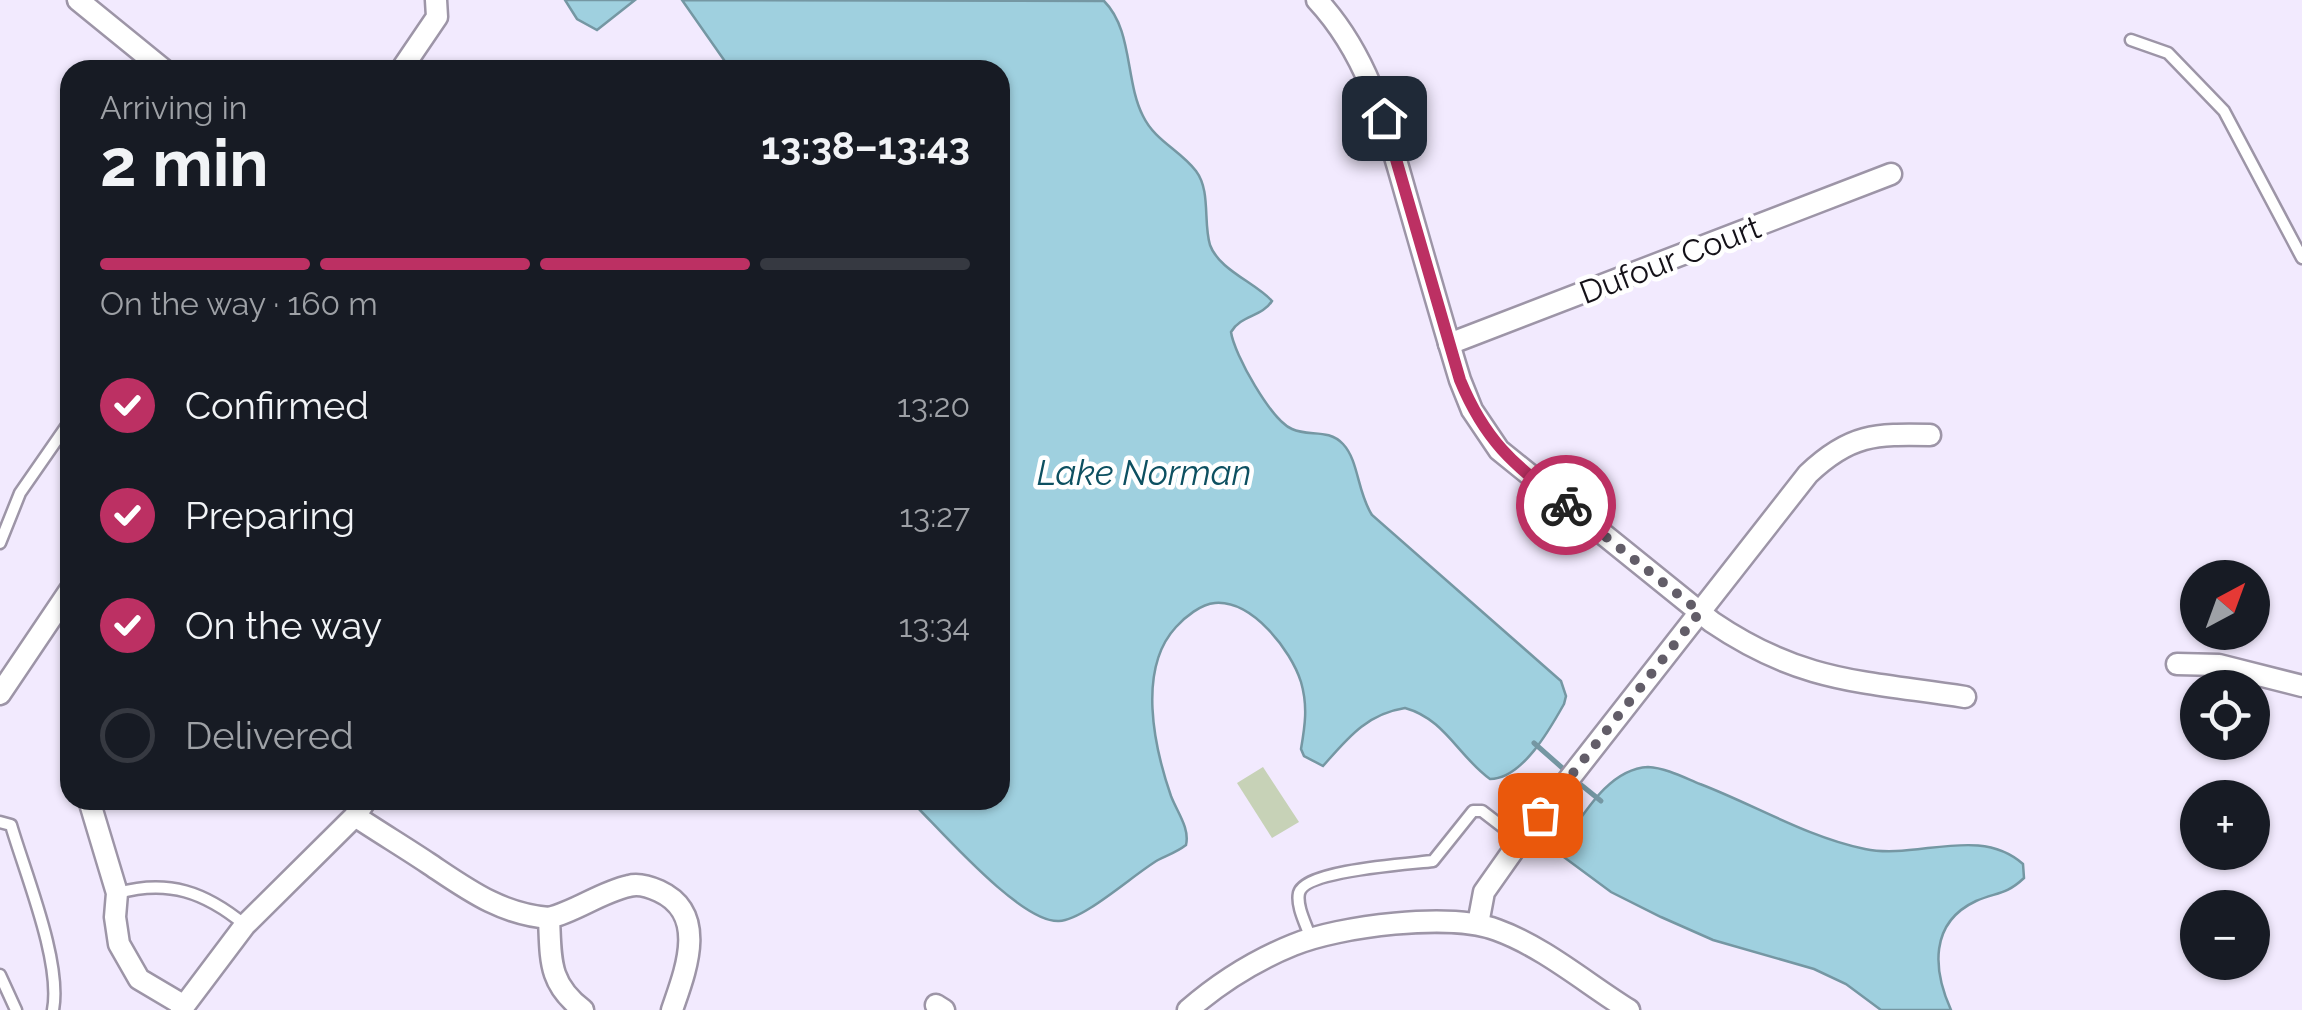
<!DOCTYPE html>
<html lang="en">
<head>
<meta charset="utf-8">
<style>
	:root { --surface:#171b24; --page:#20242c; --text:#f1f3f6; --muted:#9ea1a6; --line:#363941; --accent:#bc3063 }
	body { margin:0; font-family:Raleway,sans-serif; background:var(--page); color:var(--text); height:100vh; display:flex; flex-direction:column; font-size:38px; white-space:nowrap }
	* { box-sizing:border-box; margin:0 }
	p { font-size:32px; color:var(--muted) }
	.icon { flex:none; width:55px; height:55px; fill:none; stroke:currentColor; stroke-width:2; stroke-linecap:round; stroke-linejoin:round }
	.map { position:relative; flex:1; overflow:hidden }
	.panel { position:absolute; left:60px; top:60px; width:950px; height:750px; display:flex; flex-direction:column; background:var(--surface); border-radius:30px; box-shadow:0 2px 8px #0004 }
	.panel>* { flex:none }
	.needle { width:65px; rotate:41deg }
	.controls { position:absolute; left:2180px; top:560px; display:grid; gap:20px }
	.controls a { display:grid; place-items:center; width:90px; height:90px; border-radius:50%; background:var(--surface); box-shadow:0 2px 8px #0004; font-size:50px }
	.pin { position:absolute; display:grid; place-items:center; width:85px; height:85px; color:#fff; margin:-42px; border-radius:20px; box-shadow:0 5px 15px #0006 }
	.courier { position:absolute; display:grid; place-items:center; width:100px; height:100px; margin:-50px; border:8px solid #bc3063; border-radius:50%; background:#fff; color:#222; box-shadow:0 2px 12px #0007 }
	.overview em { font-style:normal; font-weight:700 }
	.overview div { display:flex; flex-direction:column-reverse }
	.overview { display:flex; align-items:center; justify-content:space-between; height:170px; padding:0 40px }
	h1 { font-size:65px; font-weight:700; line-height:75px }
	.bar { display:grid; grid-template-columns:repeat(4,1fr); gap:15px 10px; align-content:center; height:120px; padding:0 40px }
	.bar i { height:12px; border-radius:8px; background:var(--line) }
	.bar .selected { background:var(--accent) }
	.bar p { grid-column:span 4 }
	ol { padding:0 40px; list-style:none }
	li { display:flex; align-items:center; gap:30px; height:110px }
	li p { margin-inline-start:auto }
	li .icon { padding:10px; border-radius:50%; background:var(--accent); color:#fff; stroke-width:4 }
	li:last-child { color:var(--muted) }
	li i { width:55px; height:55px; border:5px solid var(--line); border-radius:50% }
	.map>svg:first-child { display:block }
</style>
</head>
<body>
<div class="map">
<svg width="2302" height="1010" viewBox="0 0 2302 1010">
	<rect width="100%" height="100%" fill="#f2eafe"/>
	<path fill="#c7d2b7" d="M1263 767 1299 822 1272 838 1237 783Z"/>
	<g fill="#9fd0df" stroke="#7597a3" stroke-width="2.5">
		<path d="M565 0H635L597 30 577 19Z"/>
		<path d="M682 0 1104 1C1133 30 1125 81 1143 116 1155 141 1180 150 1196 171 1211 191 1203 222 1210 245 1219 270 1256 283 1272 301 1262 317 1241 315 1231 332 1234 354 1271 420 1292 429 1309 437 1328 428 1343 444 1359 461 1357 492 1372 515L1561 681 1566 696 1564 704C1550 729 1522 779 1490 779 1458 756 1445 719 1405 708 1366 714 1347 739 1323 766L1304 756 1301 749C1305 726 1308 706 1301 682 1291 650 1252 600 1215 603 1201 604 1185 617 1176 627 1137 669 1154 747 1171 796 1177 812 1190 828 1186 845 1177 852 1168 855 1158 860 1134 874 1084 920 1059 921 1020 923 939 828 910 800H1000V70H731Z"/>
		<path d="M1648 767C1666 768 1683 777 1700 784 1755 805 1807 837 1865 849 1917 860 1979 825 2023 864L2024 878C2006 895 1997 892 1976 901 1929 923 1933 970 1951 1010H1881L1846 984 1814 969 1713 940 1661 917 1611 892 1557 852C1581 820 1606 769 1648 767Z"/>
	</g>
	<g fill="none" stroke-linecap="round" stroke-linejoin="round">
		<g stroke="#7597a3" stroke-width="5">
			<path d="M1534 743 1567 772"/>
			<path d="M1575 780 1601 801"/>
		</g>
		<g stroke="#9d95a7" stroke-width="15">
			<g id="service">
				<path d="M2131 40 2168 53 2224 111 2302 258"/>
				<path d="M0 543 20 493 70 421"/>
				<path d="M0 822 11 825C25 873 62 962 53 1010"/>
				<path d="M118 893C168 879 205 892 245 925"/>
				<path d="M1311 939C1307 926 1296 907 1299 893 1305 870 1409 864 1433 861L1473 811H1482L1521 841"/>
				<path d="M0 975 16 1010"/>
			</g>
		</g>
		<g stroke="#9d95a7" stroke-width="25">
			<g id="minor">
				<path d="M78 0 164 70"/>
				<path d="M1317 0C1370 57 1387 129 1408 202 1425 261 1442 321 1460 380L1472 410 1499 450 1712 622C1802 683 1862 681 1965 697"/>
				<path d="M401 70 437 17 436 0"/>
				<path d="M1449 344 1891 174"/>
				<path d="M2177 664 2219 665 2302 686"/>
				<path d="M0 694 70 590"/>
				<path d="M89 800 117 893 115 917 119 944 139 979 183 1005"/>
				<path d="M355 816C379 832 404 847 428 863 467 889 500 914 549 918"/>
				<path d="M1478 924 1484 892 1515 848 1808 474C1850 434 1875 434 1930 435"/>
				<path d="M936 1005 944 1010"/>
				<path d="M181 1010 245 925 355 816 366 800"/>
				<path d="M583 1010C548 983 551 960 549 918 577 911 601 892 629 886 639 883 650 887 659 891 709 914 685 972 672 1010"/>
				<path d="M1188 1010C1218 984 1256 960 1293 945 1339 926 1450 912 1497 930 1544 947 1587 984 1629 1010"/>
			</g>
		</g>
		<use href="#service" stroke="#fff" stroke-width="10"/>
		<use href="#minor" stroke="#fff" stroke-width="20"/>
	</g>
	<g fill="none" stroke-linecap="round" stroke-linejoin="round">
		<path stroke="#625d68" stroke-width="10" stroke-dasharray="0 18" d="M1540 815 1700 612 1566 505"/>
		<path stroke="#bc3063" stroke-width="12" d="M1384 118 1460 380C1486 443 1514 464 1566 505"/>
	</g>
	<g text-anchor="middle" stroke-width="9" stroke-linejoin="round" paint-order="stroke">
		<g font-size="32" fill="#141118" stroke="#fff">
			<text transform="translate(1670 260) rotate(-21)" y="11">Dufour Court</text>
		</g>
		<g font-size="35" font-style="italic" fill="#0d5061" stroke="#fff">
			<text x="1144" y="485">Lake Norman</text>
		</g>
	</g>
</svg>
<div class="controls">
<a><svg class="needle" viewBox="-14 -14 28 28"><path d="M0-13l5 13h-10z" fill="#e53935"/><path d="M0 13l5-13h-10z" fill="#9ea1a6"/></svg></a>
<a><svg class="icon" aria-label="locate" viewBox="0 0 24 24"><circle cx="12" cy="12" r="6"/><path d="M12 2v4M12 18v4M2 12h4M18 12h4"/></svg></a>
<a>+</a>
<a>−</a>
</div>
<div class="pin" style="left:1540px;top:815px;background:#ea580c"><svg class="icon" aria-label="bag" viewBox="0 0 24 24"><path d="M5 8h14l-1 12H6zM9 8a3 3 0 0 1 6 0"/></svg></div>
<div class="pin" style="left:1384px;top:118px;background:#1f2937"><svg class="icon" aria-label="home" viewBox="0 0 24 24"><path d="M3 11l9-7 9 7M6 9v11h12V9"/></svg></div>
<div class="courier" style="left:1566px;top:505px"><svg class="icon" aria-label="bike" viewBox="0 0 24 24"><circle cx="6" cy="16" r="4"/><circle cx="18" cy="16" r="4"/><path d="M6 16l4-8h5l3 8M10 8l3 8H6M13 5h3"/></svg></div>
<section class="panel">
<div class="overview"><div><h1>2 min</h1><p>Arriving in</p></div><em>13:38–13:43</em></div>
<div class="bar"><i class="selected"></i><i class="selected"></i><i class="selected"></i><i></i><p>On the way · 160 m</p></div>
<ol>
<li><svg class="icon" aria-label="check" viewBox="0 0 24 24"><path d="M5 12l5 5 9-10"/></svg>Confirmed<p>13:20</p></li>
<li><svg class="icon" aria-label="check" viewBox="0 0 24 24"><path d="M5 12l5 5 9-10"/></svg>Preparing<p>13:27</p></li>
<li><svg class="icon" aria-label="check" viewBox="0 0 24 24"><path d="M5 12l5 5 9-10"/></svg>On the way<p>13:34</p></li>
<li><i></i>Delivered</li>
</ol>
</section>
</div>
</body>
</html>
